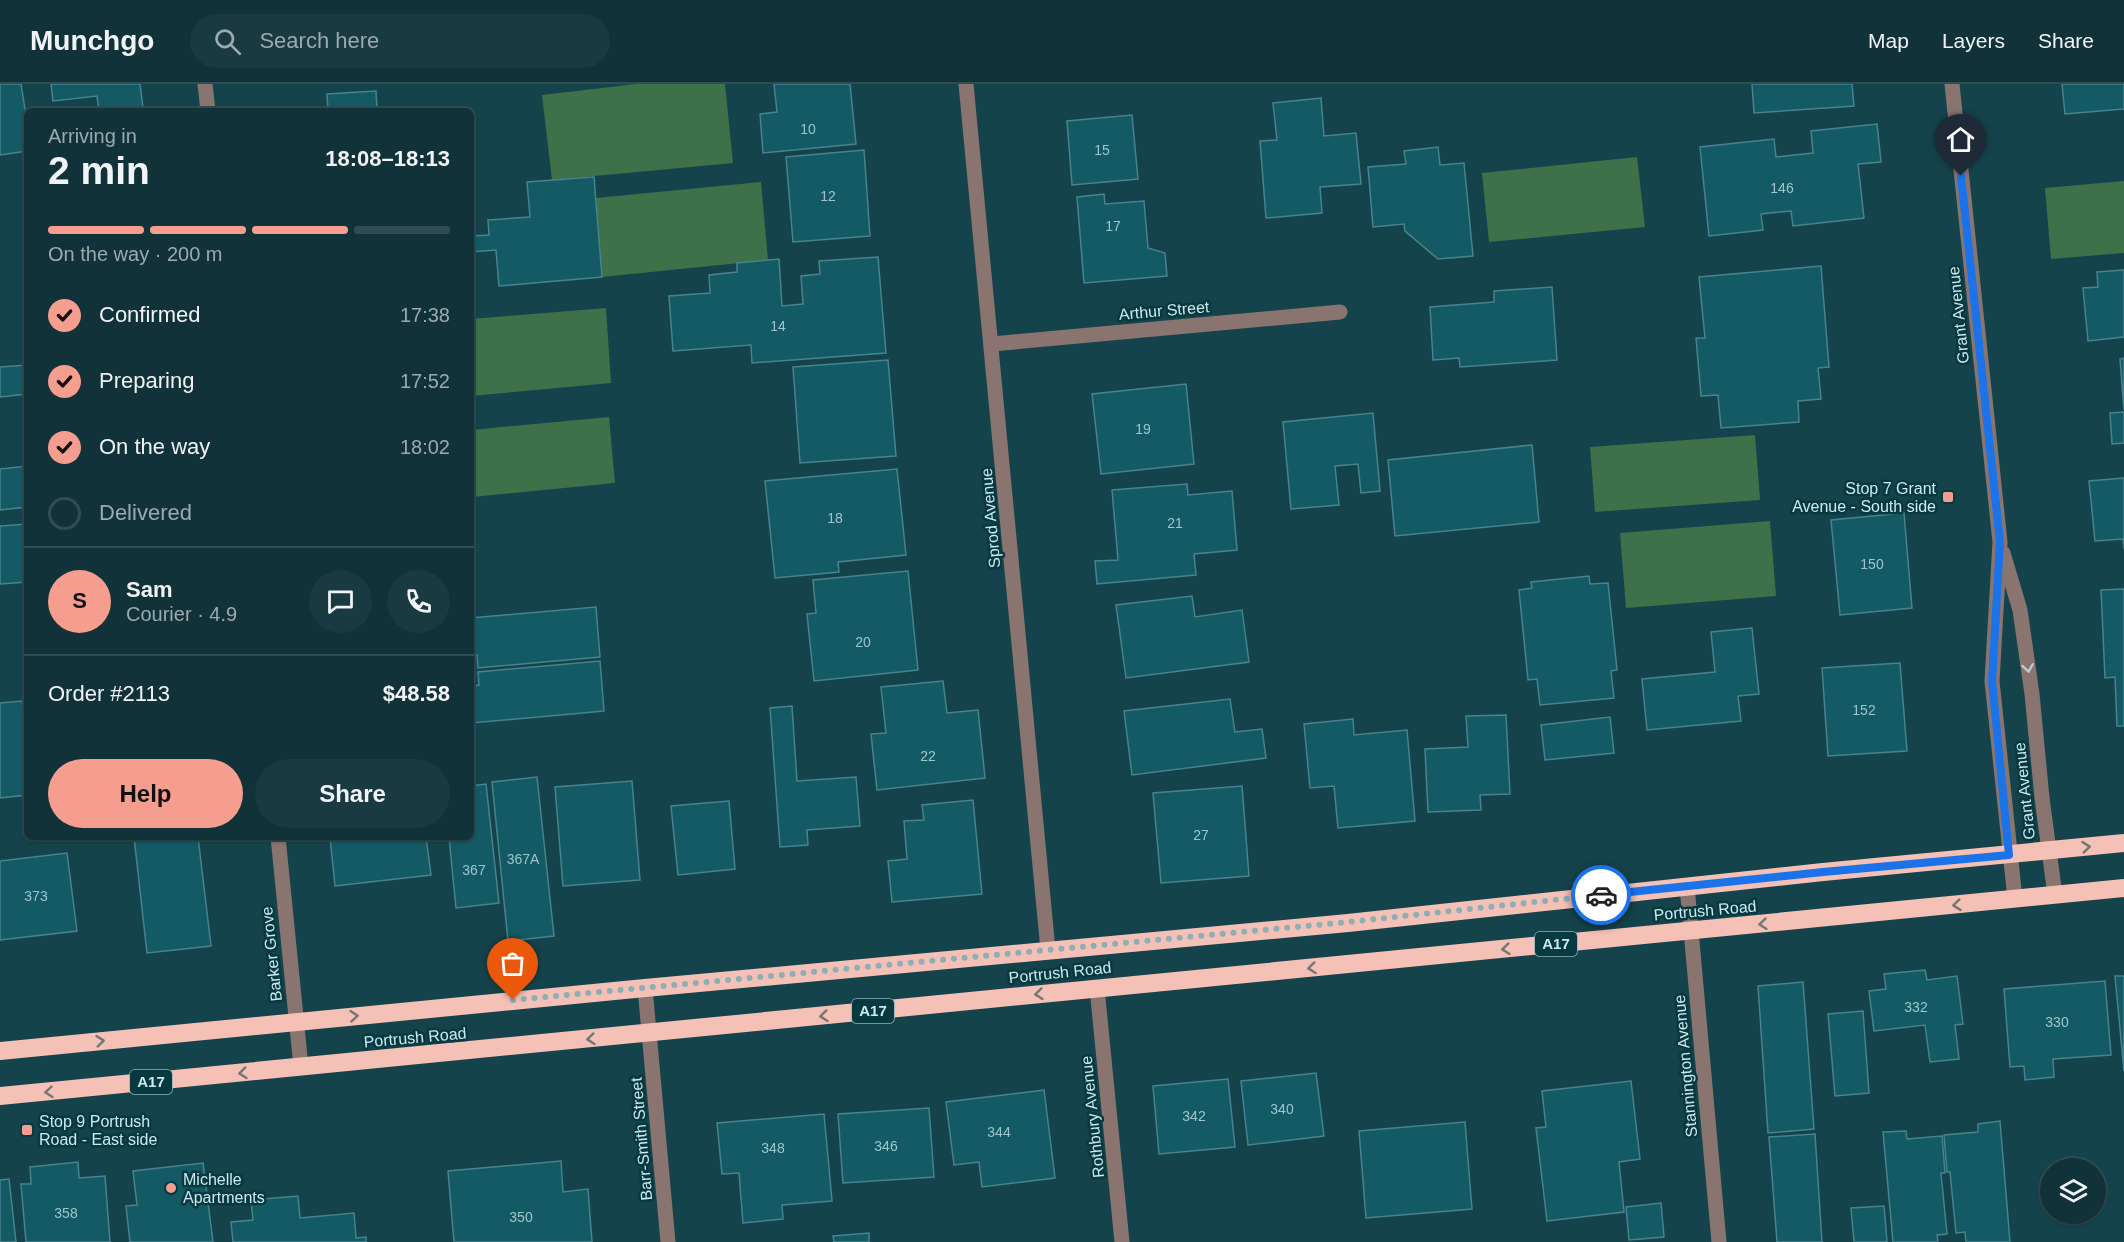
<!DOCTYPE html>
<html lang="en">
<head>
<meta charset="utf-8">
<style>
	:root { --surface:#103238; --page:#193a40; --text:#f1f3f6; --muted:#9caaae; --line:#304d53; --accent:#f59d8e }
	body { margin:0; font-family:Arial,sans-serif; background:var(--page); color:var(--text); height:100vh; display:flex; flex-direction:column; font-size:22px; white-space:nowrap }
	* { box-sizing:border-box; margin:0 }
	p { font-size:20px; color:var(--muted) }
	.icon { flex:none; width:33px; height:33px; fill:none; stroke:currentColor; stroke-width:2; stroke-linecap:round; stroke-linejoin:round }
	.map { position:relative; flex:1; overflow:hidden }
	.details { position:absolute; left:24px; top:24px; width:450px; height:732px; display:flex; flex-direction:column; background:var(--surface); border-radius:9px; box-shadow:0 2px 4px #0004,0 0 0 2px var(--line) }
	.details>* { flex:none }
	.buttons { position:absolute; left:2040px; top:1074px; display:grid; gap:12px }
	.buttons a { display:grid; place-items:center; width:66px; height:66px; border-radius:50%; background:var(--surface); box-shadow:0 2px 4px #0004,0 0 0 2px var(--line); font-size:30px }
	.pin { position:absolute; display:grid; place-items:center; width:51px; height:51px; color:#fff; margin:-62px -26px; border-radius:50% 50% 50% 0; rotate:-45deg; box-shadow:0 0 6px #0007 }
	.pin .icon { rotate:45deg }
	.courier { position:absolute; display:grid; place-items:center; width:60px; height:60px; margin:-30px; border:4px solid #1a73e8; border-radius:50%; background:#fff; color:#222; box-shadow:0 2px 8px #0007 }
	.overview em { font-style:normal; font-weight:700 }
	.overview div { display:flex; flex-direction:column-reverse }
	.overview { display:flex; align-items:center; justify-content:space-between; height:102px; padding:0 24px }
	h1 { font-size:39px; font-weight:700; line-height:45px }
	.bar { display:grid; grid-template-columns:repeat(4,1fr); gap:9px 6px; align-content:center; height:72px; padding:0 24px }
	.bar i { height:8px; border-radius:4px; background:var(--line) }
	.bar .selected { background:var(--accent) }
	.bar p { grid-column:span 4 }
	.line { display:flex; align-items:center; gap:15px; padding:0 24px; border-top:2px solid var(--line) }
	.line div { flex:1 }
	.round { display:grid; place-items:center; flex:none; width:63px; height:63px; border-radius:32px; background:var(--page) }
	ol { padding:0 24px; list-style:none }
	li { display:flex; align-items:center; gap:18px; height:66px }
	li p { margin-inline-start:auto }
	li .icon { padding:6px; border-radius:50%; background:var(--accent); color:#111; stroke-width:4 }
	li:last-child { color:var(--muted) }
	li i { width:33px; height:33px; border:3px solid var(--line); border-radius:50% }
	.primary-button { display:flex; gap:12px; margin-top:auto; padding:12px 24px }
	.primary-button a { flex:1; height:69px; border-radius:36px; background:var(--accent); color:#111; font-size:24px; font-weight:700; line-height:69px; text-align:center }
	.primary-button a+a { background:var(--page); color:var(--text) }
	header { display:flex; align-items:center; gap:36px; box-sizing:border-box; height:84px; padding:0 30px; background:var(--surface); border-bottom:2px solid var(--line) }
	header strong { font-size:28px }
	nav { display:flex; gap:33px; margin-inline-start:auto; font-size:21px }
	.search { width:420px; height:54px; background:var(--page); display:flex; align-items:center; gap:15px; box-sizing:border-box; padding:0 21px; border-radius:33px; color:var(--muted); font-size:22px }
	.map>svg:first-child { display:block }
</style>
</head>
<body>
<header>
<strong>Munchgo</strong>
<div class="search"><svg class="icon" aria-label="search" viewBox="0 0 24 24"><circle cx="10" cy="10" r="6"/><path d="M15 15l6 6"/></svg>Search here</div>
<nav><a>Map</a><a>Layers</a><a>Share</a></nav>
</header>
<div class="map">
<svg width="2124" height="1158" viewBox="0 0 2124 1158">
	<rect width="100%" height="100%" fill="#15434b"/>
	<g fill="#3e704a">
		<path d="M636 0H725L733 79 552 96 542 11Z"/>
		<path d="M1637 73 1645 143 1489 158 1482 89Z"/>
		<path d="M2124 97V169L2051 175 2045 104Z"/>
		<path d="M761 98 768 176 602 193 596 114Z"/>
		<path d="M606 224 611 299 471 312V235Z"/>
		<path d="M609 333 615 399 472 413 471 346Z"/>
		<path d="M1755 351 1760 416 1595 428 1590 363Z"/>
		<path d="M1770 437 1776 512 1626 524 1620 449Z"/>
	</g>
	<g fill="#135a65" stroke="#48838d" stroke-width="1.5">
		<path d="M0 0H21L27 38V67L0 71Z"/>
		<path d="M51 0H140L143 24 99 27 97 12 53 17Z"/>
		<path d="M774 0H850L856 60 763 69 760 30 777 28Z"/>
		<path d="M1752 0H1852L1854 22 1754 29Z"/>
		<path d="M2062 0H2124V25L2065 30Z"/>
		<path d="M376 7 377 26 387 25 388 27H328L327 10Z"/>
		<path d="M1321 14 1324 52 1356 49 1361 100 1320 103 1322 129 1266 134 1260 57 1277 56 1273 19Z"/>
		<path d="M1132 31 1138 95 1072 101 1067 37Z"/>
		<path d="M1877 40 1881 78 1858 80 1864 134 1793 142 1791 127 1761 130 1763 146 1709 152 1700 63 1774 55 1776 73 1813 69 1811 47Z"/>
		<path d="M1438 63 1440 81 1464 79 1473 172 1438 175 1405 147 1404 140 1373 143 1368 83 1406 80 1404 67Z"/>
		<path d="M864 66 870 152 793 158 786 73Z"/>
		<path d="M594 93 602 193 499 202 496 166 471 168V152L489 151 488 136 530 133 527 98Z"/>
		<path d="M1104 110 1105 120 1144 117 1148 164 1165 169 1167 192 1084 199 1077 113Z"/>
		<path d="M878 173 886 269 752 279 751 261 673 267 669 212 710 209 709 191 737 188V179L779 175 782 222 803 220 801 192 820 190 819 177Z"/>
		<path d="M1821 182 1829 283 1818 284 1821 315 1798 317 1799 338 1721 344 1718 311 1701 312 1696 254H1705L1699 193Z"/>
		<path d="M2124 186V253L2088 257 2083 204 2098 203 2097 188Z"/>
		<path d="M1552 203 1557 276 1460 283 1459 274 1433 276 1430 223 1494 218V207Z"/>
		<path d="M2124 274V326L2120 275Z"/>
		<path d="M888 276 896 372 800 379 793 283Z"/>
		<path d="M27 281V310L0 313V283Z"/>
		<path d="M1186 300 1194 380 1101 390 1092 310Z"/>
		<path d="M2124 328V359L2112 360 2110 329Z"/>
		<path d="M1373 329 1380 407 1361 409 1358 380 1335 382 1339 421 1291 425 1283 338Z"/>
		<path d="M1532 361 1539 438 1395 452 1388 376Z"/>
		<path d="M27 382V423L0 426V385Z"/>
		<path d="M897 385 906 471 838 478 839 488 775 494 765 397Z"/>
		<path d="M2124 394V465L2123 455 2095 457 2089 397Z"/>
		<path d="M1187 400 1188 411 1232 407 1237 466 1194 470 1196 491 1097 500 1095 477 1118 476 1112 406Z"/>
		<path d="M1904 429 1912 524 1840 531 1831 436Z"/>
		<path d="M27 440V498L0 500V442Z"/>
		<path d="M908 487 918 586 814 597 807 530 816 529 813 496Z"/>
		<path d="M1589 492 1590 500 1608 499 1617 586 1611 587 1614 614 1540 621 1537 595 1528 596 1519 506 1532 504 1531 498Z"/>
		<path d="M2124 505V642H2117L2115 593 2105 594 2101 506Z"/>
		<path d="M1192 512 1195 533 1242 526 1249 578 1126 594 1116 521Z"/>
		<path d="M596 523 600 573 478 584 477 571H471V534Z"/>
		<path d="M1752 544 1759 610 1738 612 1741 637 1647 646 1642 595 1715 588 1711 548Z"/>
		<path d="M600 577 604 627 471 639V602L479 601 478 588Z"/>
		<path d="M1900 579 1907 667 1828 672 1822 584Z"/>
		<path d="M943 597 947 629 978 626 985 694 877 706 871 650 886 649 881 603Z"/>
		<path d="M1230 615 1235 648 1262 645 1266 674 1132 691 1124 627Z"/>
		<path d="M22 617 23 624H27V711L0 714V619Z"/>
		<path d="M792 622 797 697 856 693 860 742 807 746 808 761 780 763 770 624Z"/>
		<path d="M1506 631 1510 710 1480 711 1481 726 1428 728 1425 665 1468 663 1466 632Z"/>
		<path d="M1610 633 1614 669 1545 676 1541 641Z"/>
		<path d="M1353 635 1354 651 1407 646 1415 737 1338 744 1334 702 1310 704 1304 640Z"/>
		<path d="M537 693 554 852 508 857 492 698Z"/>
		<path d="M632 697 640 796 563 802 555 703Z"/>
		<path d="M486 700 499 819 456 824 449 753H471V702Z"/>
		<path d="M1242 702 1249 792 1161 799 1153 709Z"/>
		<path d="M973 716 982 810 892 818 888 777 907 775 904 737 924 736 922 721Z"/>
		<path d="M729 717 735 785 678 791 671 722Z"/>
		<path d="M134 753H198L211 862 147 869Z"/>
		<path d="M330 753H426L431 791 335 802Z"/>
		<path d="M67 769 77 847 0 856V777Z"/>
		<path d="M1925 886 1927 896 1957 892 1963 940 1955 941 1959 975 1930 978 1925 941 1874 947 1869 907 1886 905 1884 890Z"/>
		<path d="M2115 892H2124V987Z"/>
		<path d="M2105 897 2111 971 2053 975 2054 993 2025 996 2024 982 2010 983 2004 905Z"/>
		<path d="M1803 898 1814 1045 1768 1049 1758 902Z"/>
		<path d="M1863 927 1869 1009 1835 1012 1828 930Z"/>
		<path d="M1316 989 1324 1052 1248 1061 1241 997Z"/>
		<path d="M1228 995 1235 1063 1159 1070 1153 1002Z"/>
		<path d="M1631 997 1640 1075 1619 1078 1624 1128 1547 1137 1536 1044 1546 1043 1542 1007Z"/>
		<path d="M1044 1006 1055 1094 982 1103 979 1078 954 1081 946 1018Z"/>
		<path d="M929 1024 934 1093 843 1099 838 1030Z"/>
		<path d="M824 1030 832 1117 782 1121 783 1135 743 1139 739 1089 722 1090 717 1039Z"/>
		<path d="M2000 1037 2010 1158H1966L1965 1148 1956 1149 1950 1088H1947L1944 1051 1978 1048V1040Z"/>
		<path d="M1465 1038 1472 1125 1366 1134 1359 1047Z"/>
		<path d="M1906 1047 1907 1055 1942 1052 1945 1089H1941L1947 1150 1937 1151 1938 1158H1893L1883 1048Z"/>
		<path d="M1815 1050 1822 1158H1777L1769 1053Z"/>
		<path d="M561 1077 563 1108 588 1105 592 1158H454L448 1087Z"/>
		<path d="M78 1078 79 1094 105 1092 110 1158H26L21 1100H31L30 1083Z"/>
		<path d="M203 1079 213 1158H130L126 1122 137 1121 133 1087Z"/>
		<path d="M9 1095 16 1158H0V1096Z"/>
		<path d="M298 1112 300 1134 354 1129 356 1154 366 1153V1158H233L231 1138 253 1136 251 1116Z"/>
		<path d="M1661 1119 1664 1153 1629 1156 1626 1123Z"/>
		<path d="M1884 1122 1887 1158H1854L1851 1124Z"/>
		<path d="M869 1149V1158H834L833 1152Z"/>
	</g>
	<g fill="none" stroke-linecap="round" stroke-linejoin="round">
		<g stroke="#8a7470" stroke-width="15">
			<path d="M205 0 208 27"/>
			<path d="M966 0 1048 866"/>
			<path d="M1952 0 2000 458 1992 597 2015 815"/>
			<path d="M992 260 1340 228"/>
			<path d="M2003 469 2020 526 2032 610 2042 714 2055 811"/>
			<path d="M278 753 301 983"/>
			<path d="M1687 802 1719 1158"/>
			<path d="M645 904 668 1158"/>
			<path d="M1097 904 1122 1158"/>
		</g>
		<g stroke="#f5c0b6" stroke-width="18">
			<path d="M0 967 645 904 1348 839 1823 788 2124 759"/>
			<path d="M0 1012 2124 804"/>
		</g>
	</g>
	<defs><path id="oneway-chevron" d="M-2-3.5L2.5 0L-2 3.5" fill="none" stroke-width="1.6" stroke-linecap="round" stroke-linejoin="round" transform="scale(1.5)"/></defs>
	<use stroke="#bccccf" href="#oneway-chevron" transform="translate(2028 584) rotate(81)"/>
	<g stroke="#727675">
		<use href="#oneway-chevron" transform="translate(2086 763) rotate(-6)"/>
		<use href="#oneway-chevron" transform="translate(1957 821) rotate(174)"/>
		<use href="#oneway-chevron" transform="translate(1763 840) rotate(175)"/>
		<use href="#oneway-chevron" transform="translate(1506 865) rotate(174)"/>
		<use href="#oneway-chevron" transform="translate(1312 884) rotate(174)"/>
		<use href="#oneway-chevron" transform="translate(1039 910) rotate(174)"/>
		<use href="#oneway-chevron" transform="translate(354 932) rotate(-5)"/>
		<use href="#oneway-chevron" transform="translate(824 932) rotate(174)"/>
		<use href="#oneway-chevron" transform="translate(591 955) rotate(174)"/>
		<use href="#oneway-chevron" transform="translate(100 957) rotate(-6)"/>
		<use href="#oneway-chevron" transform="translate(243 989) rotate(174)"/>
		<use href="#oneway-chevron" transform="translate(49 1008) rotate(175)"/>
	</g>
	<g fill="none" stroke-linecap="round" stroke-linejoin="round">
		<path stroke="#8cafb6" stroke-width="6" stroke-dasharray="0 10.8" d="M513 916 1348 838 1601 811"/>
		<path stroke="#1a73e8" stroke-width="8" d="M1601 811 1823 788 2009 771 1992 597 2000 458 1961 92"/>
	</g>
	<g fill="#f59d8e" stroke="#073940" stroke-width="2">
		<rect x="1942" y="407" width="12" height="12" rx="3"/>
		<rect x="21" y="1040" width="12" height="12" rx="3"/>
		<circle cx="171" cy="1104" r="6"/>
	</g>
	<g text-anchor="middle" stroke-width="5" stroke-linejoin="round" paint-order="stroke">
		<g font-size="14" fill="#9ec5cc">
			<text x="808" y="50">10</text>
			<text x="1102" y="71">15</text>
			<text x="1782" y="109">146</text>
			<text x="828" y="117">12</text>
			<text x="1113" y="147">17</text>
			<text x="778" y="247">14</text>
			<text x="1143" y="350">19</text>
			<text x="835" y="439">18</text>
			<text x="1175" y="444">21</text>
			<text x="1872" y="485">150</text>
			<text x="863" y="563">20</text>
			<text x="1864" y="631">152</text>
			<text x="928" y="677">22</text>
			<text x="1201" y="756">27</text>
			<text x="523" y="780">367A</text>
			<text x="474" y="791">367</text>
			<text x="36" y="817">373</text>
			<text x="1916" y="928">332</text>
			<text x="2057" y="943">330</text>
			<text x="1282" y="1030">340</text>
			<text x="1194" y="1037">342</text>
			<text x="999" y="1053">344</text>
			<text x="886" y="1067">346</text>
			<text x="773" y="1069">348</text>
			<text x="66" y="1134">358</text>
			<text x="521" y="1138">350</text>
		</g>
		<g fill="#073940" stroke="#91b4ba" stroke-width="1.5">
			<rect x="1535" y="848" width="42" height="24" rx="4.5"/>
			<rect x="852" y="915" width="42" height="24" rx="4.5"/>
			<rect x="130" y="986" width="42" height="24" rx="4.5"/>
		</g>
		<g font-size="15" font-weight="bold" fill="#cce9ef">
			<text x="1556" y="865">A17</text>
			<text x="873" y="932">A17</text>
			<text x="151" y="1003">A17</text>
		</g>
		<g font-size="16" fill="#cce9ef" stroke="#073940">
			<text transform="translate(1164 226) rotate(-5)" y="6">Arthur Street</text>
			<text transform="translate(1958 231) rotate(-96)" y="6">Grant Avenue</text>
			<text transform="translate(990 434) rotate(-95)" y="6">Sprod Avenue</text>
			<text transform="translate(2024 707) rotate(-96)" y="6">Grant Avenue</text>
			<text transform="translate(1705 826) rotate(-5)" y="6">Portrush Road</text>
			<text transform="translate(271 870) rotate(-96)" y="6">Barker Grove</text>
			<text transform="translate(1060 888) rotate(-6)" y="6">Portrush Road</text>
			<text transform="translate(415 953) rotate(-5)" y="6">Portrush Road</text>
			<text transform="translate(1685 982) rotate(-95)" y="6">Stannington Avenue</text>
			<text transform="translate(1092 1033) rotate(-96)" y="6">Rothbury Avenue</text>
			<text transform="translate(641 1055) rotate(-95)" y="6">Barr-Smith Street</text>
		</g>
		<g font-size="16" fill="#cce9ef" stroke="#073940" text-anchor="start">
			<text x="1936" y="410" text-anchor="end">Stop 7 Grant<tspan x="1936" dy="18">Avenue - South side</tspan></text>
			<text x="39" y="1043">Stop 9 Portrush<tspan x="39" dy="18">Road - East side</tspan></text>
			<text x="183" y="1101">Michelle<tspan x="183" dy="18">Apartments</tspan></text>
		</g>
	</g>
</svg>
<div class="buttons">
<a><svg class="icon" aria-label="layers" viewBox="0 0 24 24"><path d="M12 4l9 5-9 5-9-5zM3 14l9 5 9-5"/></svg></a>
</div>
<div class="pin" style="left:513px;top:916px;background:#ea580c"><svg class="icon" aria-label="bag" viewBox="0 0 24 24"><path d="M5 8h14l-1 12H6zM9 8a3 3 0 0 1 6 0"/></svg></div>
<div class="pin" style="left:1961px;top:92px;background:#1f2937"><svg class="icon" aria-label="home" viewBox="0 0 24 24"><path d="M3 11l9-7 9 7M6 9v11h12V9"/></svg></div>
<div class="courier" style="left:1601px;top:811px"><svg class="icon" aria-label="car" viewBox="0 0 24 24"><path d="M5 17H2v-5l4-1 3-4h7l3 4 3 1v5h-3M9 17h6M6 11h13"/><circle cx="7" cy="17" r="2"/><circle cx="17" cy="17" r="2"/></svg></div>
<section class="details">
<div class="overview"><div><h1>2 min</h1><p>Arriving in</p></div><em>18:08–18:13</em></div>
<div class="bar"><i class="selected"></i><i class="selected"></i><i class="selected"></i><i></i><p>On the way · 200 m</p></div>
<ol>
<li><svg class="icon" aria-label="check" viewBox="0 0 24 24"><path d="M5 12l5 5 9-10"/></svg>Confirmed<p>17:38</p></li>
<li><svg class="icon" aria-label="check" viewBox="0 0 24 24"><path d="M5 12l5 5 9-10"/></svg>Preparing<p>17:52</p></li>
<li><svg class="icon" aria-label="check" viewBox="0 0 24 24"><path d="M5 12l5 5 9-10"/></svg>On the way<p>18:02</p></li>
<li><i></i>Delivered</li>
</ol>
<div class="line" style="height:108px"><b class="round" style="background:var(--accent);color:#111">S</b><div><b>Sam</b><p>Courier · 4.9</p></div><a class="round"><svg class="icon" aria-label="chat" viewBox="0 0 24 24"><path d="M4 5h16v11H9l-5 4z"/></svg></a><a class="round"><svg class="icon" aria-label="phone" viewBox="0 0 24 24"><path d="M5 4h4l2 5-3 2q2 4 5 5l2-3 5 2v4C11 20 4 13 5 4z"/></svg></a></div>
<div class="line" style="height:78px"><div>Order #2113</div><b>$48.58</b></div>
<div class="primary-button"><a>Help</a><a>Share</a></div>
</section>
</div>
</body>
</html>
